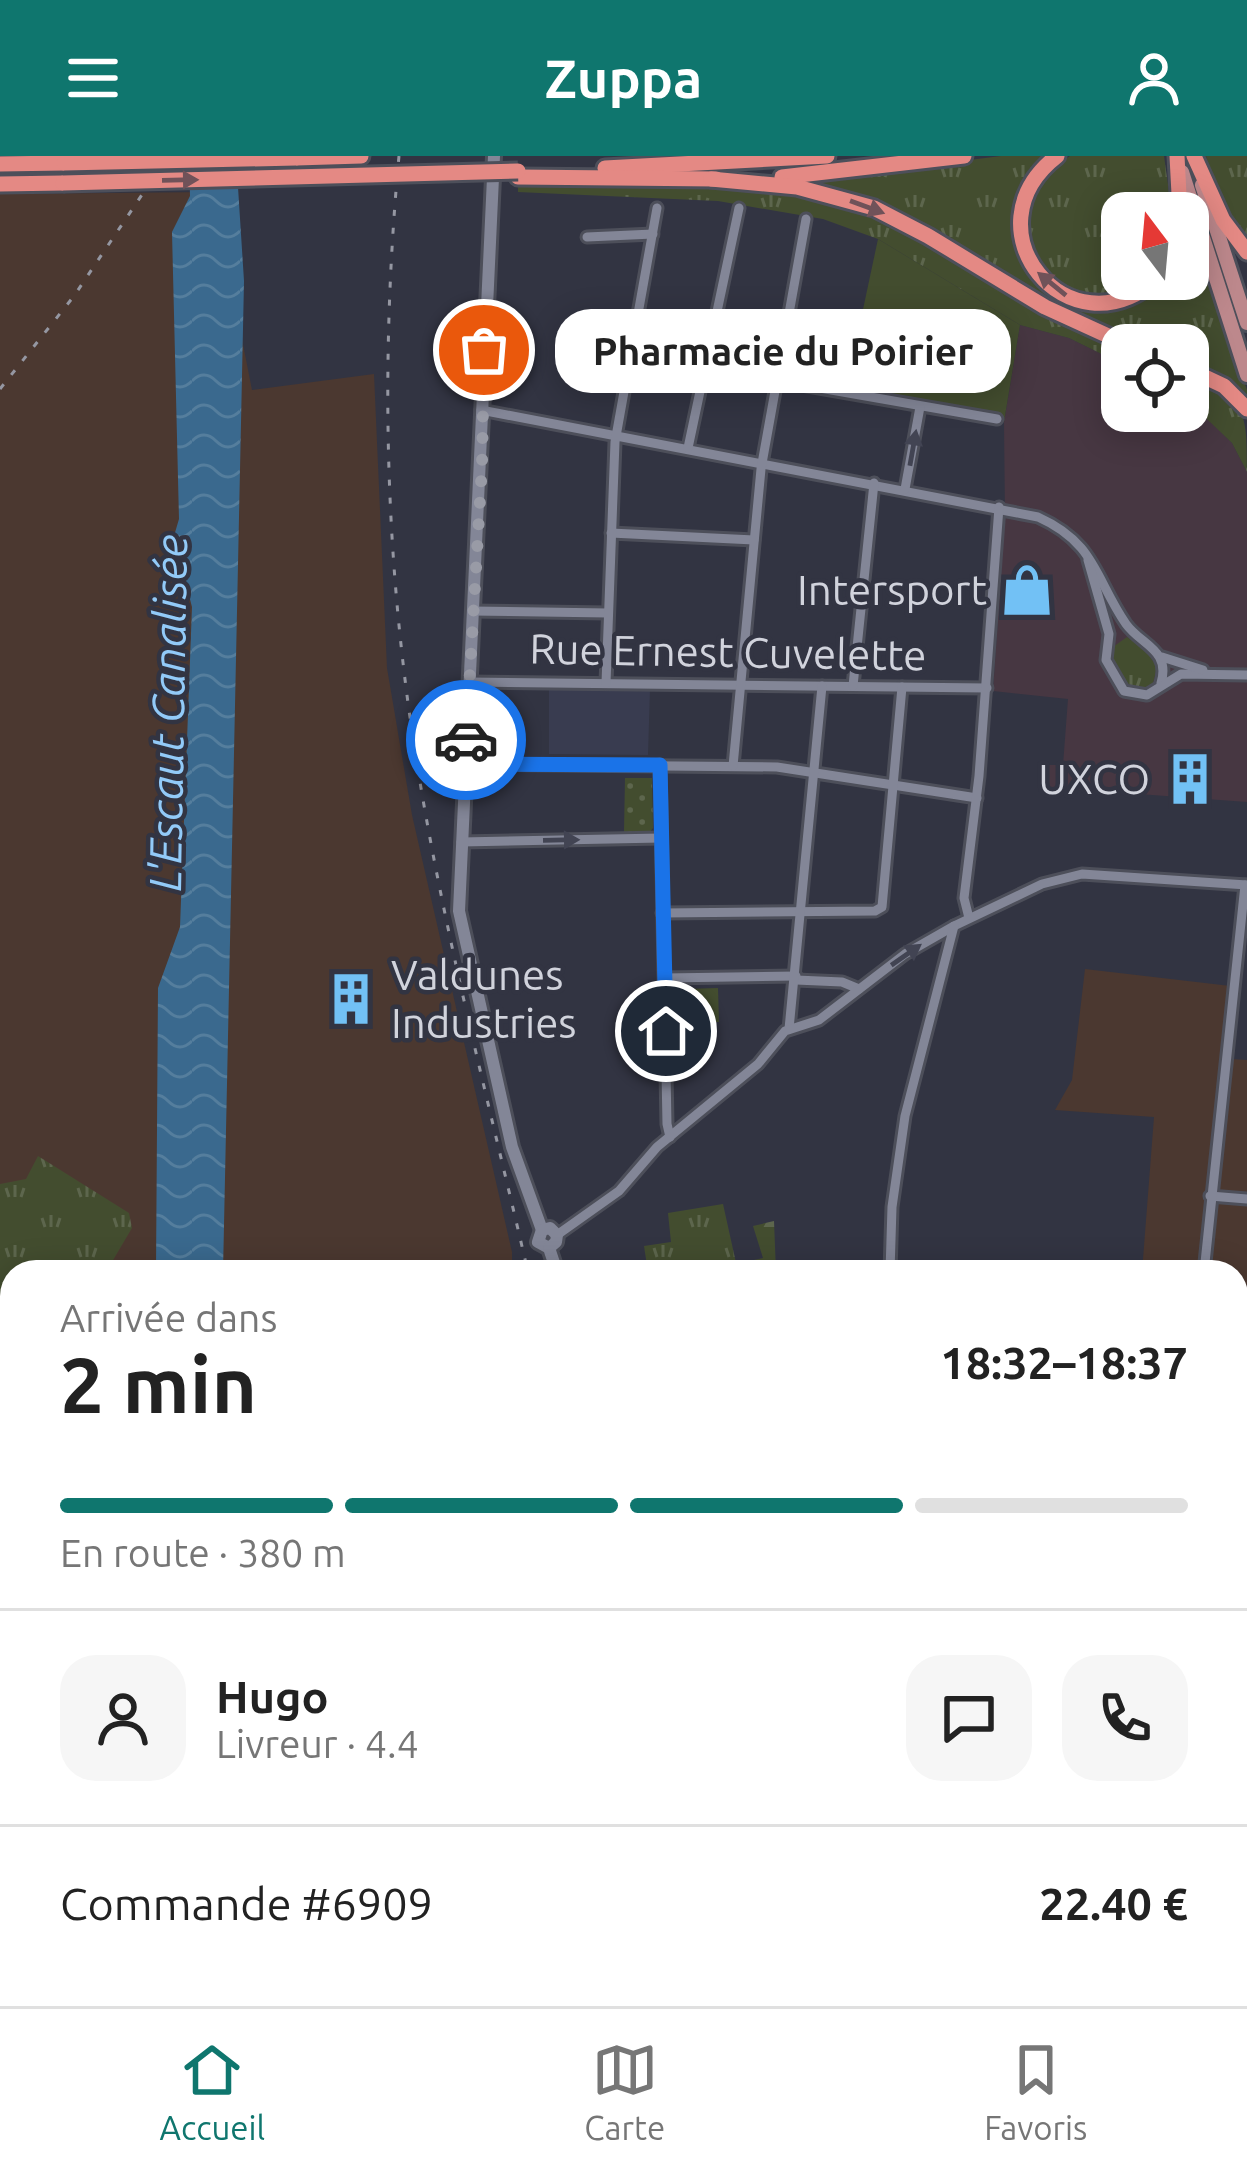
<!DOCTYPE html>
<html lang="fr">
<head>
<meta charset="utf-8">
<style>
	:root { --surface:#fff; --page:#f6f6f6; --text:#222; --muted:#767676; --line:#e0e0e0; --accent:#0f766e }
	body { margin:0; font-family:Ubuntu,sans-serif; background:var(--page); color:var(--text); height:100vh; display:flex; flex-direction:column; font-size:45px; white-space:nowrap }
	* { box-sizing:border-box; margin:0 }
	p { font-size:39px; color:var(--muted) }
	.icon { flex:none; width:66px; height:66px; fill:none; stroke:currentColor; stroke-width:2; stroke-linecap:round; stroke-linejoin:round }
	.map { position:relative; flex:1; overflow:hidden }
	.sheet { position:absolute; left:0px; top:1104px; width:1248px; height:747px; display:flex; flex-direction:column; background:var(--surface); border-radius:36px 36px 0 0; box-shadow:0 6px 30px #0003 }
	.sheet>* { flex:none }
	.needle { width:78px; rotate:344deg }
	.buttons { position:absolute; left:1101px; top:36px; display:grid; gap:24px }
	.buttons a { display:grid; place-items:center; width:108px; height:108px; border-radius:24px; background:var(--surface); box-shadow:0 6px 30px #0003; font-size:60px }
	.pin { position:absolute; display:grid; place-items:center; width:102px; height:102px; color:#fff; margin:-51px; border:6px solid #fff; border-radius:50%; box-shadow:0 3px 12px #0007 }
	.courier { position:absolute; display:grid; place-items:center; width:120px; height:120px; margin:-60px; border:9px solid #1a73e8; border-radius:50%; background:#fff; color:#222; box-shadow:0 3px 15px #0007 }
	.bubble { position:absolute; height:84px; border-radius:36px; background:var(--surface); box-shadow:0 6px 30px #0003; font-size:39px; font-weight:600; line-height:84px; text-align:center }
	.headline em { font-style:normal; font-weight:600 }
	.headline div { display:flex; flex-direction:column-reverse }
	.headline { display:flex; align-items:center; justify-content:space-between; height:204px; padding:0 60px }
	h1 { font-size:78px; font-weight:600; line-height:90px }
	.bar { display:grid; grid-template-columns:repeat(4,1fr); gap:18px 12px; align-content:center; height:144px; padding:0 60px }
	.bar i { height:15px; border-radius:9px; background:var(--line) }
	.bar .on { background:var(--accent) }
	.bar p { grid-column:span 4 }
	.line { display:flex; align-items:center; gap:30px; padding:0 60px; border-top:3px solid var(--line) }
	.line div { flex:1 }
	.round { display:grid; place-items:center; flex:none; width:126px; height:126px; border-radius:36px; background:var(--page) }
	header { display:flex; justify-content:space-between; align-items:center; height:156px; padding:0 60px; background:var(--accent); color:#fff; font-size:54px; font-weight:600 }
	.menu { display:flex; justify-content:space-around; align-items:center; height:168px; border-top:3px solid var(--line); background:var(--surface); font-size:33px; color:var(--muted) }
	.menu a { display:grid; justify-items:center; gap:6px }
	.menu .on { color:var(--accent) }
	.map>svg:first-child { display:block }
</style>
</head>
<body>
<header><svg class="icon" aria-label="menu" viewBox="0 0 24 24"><path d="M4 6h16M4 12h16M4 18h16"/></svg>Zuppa<svg class="icon" aria-label="person" viewBox="0 0 24 24"><circle cx="12" cy="8" r="4"/><path d="M4 21q1-7 8-7t8 7"/></svg></header>
<div class="map">
<svg width="1247" height="1850" viewBox="0 0 1247 1850">
	<defs>
		<pattern id="grass-tufts" width="24" height="20" patternUnits="userSpaceOnUse" patternTransform="scale(3)"><rect width="24" height="20" fill="#434d2f"/><path d="M3 7l-1-3M5 7V3M7 7l1-3M15 17l-1-3M17 17v-4M19 17l1-3" fill="none" stroke="#5d664d"/></pattern>
		<pattern id="forest-firs" width="22" height="20" patternUnits="userSpaceOnUse" patternTransform="scale(3)"><rect width="22" height="20" fill="#434d2f"/><path d="M5 1l3.5 6h-7zM16 11l3.5 6h-7z" fill="#5d664d"/></pattern>
		<pattern id="park-dots" width="8" height="8" patternUnits="userSpaceOnUse" patternTransform="scale(3)"><rect width="8" height="8" fill="#434d2f"/><path d="M2 2h.1M6 6h.1" fill="none" stroke="#5d664d" stroke-width="1.8" stroke-linecap="round"/></pattern>
		<pattern id="water-waves" width="16" height="10" patternUnits="userSpaceOnUse" patternTransform="scale(3)"><rect width="16" height="10" fill="#3a698e"/><path d="M0 5q4-4 8 0t8 0" fill="none" stroke="#557e9d"/></pattern>
	</defs>
	<rect width="100%" height="100%" fill="#323442"/>
	<path fill="#473742" d="M1020 169 1069 182 1122 208V255H1188V244L1232 287 1247 316V646L1044 631 1046 609H1063L1068 543 993 535 1005 361 1004 266Z"/>
	<g fill="#4b3830">
		<path d="M213 36 252 234 374 218 387 512 412 659 512 1096V1116H12V1595L0 1594V38Z"/>
		<path d="M1085 813 1239 831 1231 903 1247 904V1192L1236 1190V1116H1142L1154 961 1055 954 1072 924Z"/>
	</g>
	<g fill="#393c50">
		<path d="M549 531 650 533 648 599 549 598Z"/>
		<path d="M1247 1344V1703L1236 1695V1361Z"/>
	</g>
	<g fill="url(#grass-tufts)">
		<path d="M1001 0H1049L1024 30 1032 116 1097 152 1162 123H1188V64L1247 234V247L1188 210V189H1137L1088 169 940 82 805 25Z"/>
		<path d="M1070 0H1164L1172 57H1122V123H1149C1044 179 978 63 1070 0Z"/>
		<path d="M1206 0H1247V87L1216 35Z"/>
		<path d="M518 26 773 34 816 41 906 75 1122 192V208L1069 182 1020 169 878 83 823 63 718 45 518 36Z"/>
		<path d="M1188 219C1247 245 1247 254 1247 316L1232 287 1188 245Z"/>
		<path d="M1127 481 1147 495 1157 512 1153 527 1142 533C1123 531 1110 510 1113 491Z"/>
		<path d="M38 1000 129 1057 132 1072 106 1116H12V1276L0 1296V1028L26 1023Z"/>
		<path d="M723 1048 738 1116H648L644 1090 671 1086 668 1057Z"/>
		<path d="M292 1839H539L543 1850H293Z"/>
		<path d="M705 1839H828L822 1850H708Z"/>
	</g>
	<g fill="url(#forest-firs)">
		<path d="M774 1065 776 1116H738L736 1108 763 1102 753 1070Z"/>
		<path d="M1236 1695 1247 1703V1850H1071L1077 1839H1236Z"/>
		<path d="M101 1839H292L293 1850H95Z"/>
		<path d="M828 1839H1057L1054 1850H822Z"/>
	</g>
	<path fill="url(#park-dots)" d="M625 622H652L653 672 649 677H624Z"/>
	<g fill="#434d2f">
		<path d="M878 83 1020 169 1004 266 846 233Z"/>
		<path d="M718 832 719 866H685L684 833Z"/>
	</g>
	<g fill="url(#water-waves)">
		<path d="M189 0H236L244 125 223 1116H156L158 832 180 771 192 451 174 380 179 363 172 76 190 40Z"/>
		<path d="M12 1798V1839H101L95 1850H0V1820Z"/>
	</g>
	<g fill="none" stroke-linecap="round" stroke-linejoin="round">
		<g stroke="#4d4f5a" stroke-width="15">
			<g id="street">
				<path d="M587 81 653 78"/>
				<path d="M630 199 997 263"/>
				<path d="M481 254 1038 361C1096 387 1095 423 1126 468 1141 489 1171 494 1161 527"/>
				<path d="M688 292 739 52"/>
				<path d="M905 333 920 251"/>
				<path d="M611 377 754 384"/>
				<path d="M1088 404 1109 478 1106 504 1124 535 1147 539 1181 518 1247 519"/>
				<path d="M472 455 608 457"/>
				<path d="M1162 501 1203 514"/>
				<path d="M469 526 987 532"/>
				<path d="M606 527 615 286 657 52"/>
				<path d="M853 530 874 327"/>
				<path d="M465 608 777 611 977 642"/>
				<path d="M660 609 667 968 670 981"/>
				<path d="M733 610 761 313 806 63"/>
				<path d="M461 686 661 682"/>
				<path d="M662 757 875 755 882 751 902 531"/>
				<path d="M969 762 964 742 979 620 999 351"/>
				<path d="M665 822 796 820"/>
				<path d="M796 824 842 826 859 833"/>
				<path d="M789 873 822 530"/>
				<path d="M1210 1040 1247 1043"/>
				<path d="M557 1079 619 1035 657 991 758 908 785 875 819 864 905 798 954 770 1042 728 1082 718 1247 729"/>
				<path d="M890 1116 892 1051 905 960 954 770"/>
				<path d="M1204 1116 1245 729"/>
				<path d="M1236 1149 1247 1150"/>
				<path d="M0 1569 12 1576"/>
				<path d="M0 1604 12 1606"/>
				<path d="M0 1725 12 1724"/>
				<path d="M0 1772 12 1748"/>
				<path d="M533 1839 538 1850"/>
				<path d="M126 1850 132 1839"/>
			</g>
		</g>
		<g stroke="#4d4f5a" stroke-width="18">
			<g id="secondary">
				<path d="M494 0 459 755 512 991 542 1074"/>
				<path d="M542 1074 538 1086 549 1092 557 1116"/>
				<path d="M542 1074 550 1072 557 1079 556 1086 549 1092"/>
			</g>
		</g>
		<g stroke="#4d4f5a" stroke-width="20">
			<g id="primary">
				<path d="M1182 16 1247 219"/>
				<path d="M1202 29 1247 167"/>
				<path d="M1236 1275 1247 1282"/>
				<path d="M1236 1337 1247 1329"/>
				<path d="M1059 1850 1061 1839"/>
			</g>
		</g>
		<g stroke="#4d4f5a" stroke-width="21">
			<g id="highway">
				<path d="M1057 0C964 72 1068 201 1157 123"/>
				<path d="M1177 0 1180 57"/>
				<path d="M1194 0 1223 64 1247 96"/>
				<path d="M296 2 361 0"/>
				<path d="M0 8 64 7"/>
				<path d="M605 12 827 0"/>
				<path d="M518 21 716 23"/>
				<path d="M782 21 964 0"/>
				<path d="M711 23 797 31 874 52 928 80 1045 151 1128 189"/>
				<path d="M0 28 63 27"/>
				<path d="M1188 213 1224 230 1247 253"/>
			</g>
		</g>
		<use href="#street" stroke="#838697" stroke-width="9"/>
		<use href="#secondary" stroke="#838697" stroke-width="12"/>
		<use href="#primary" stroke="#bd888c" stroke-width="14"/>
		<use href="#highway" stroke="#e48984" stroke-width="15"/>
		<g stroke="#9597a2" stroke-width="3" stroke-dasharray="6 12" stroke-linecap="butt">
			<path d="M399 0C381 193 384 389 413 582 440 762 487 939 528 1116"/>
			<path d="M0 233 74 140 168 0"/>
			<path d="M698 1839 701 1850"/>
		</g>
		<g stroke="#4d4f5a" stroke-width="21" stroke-linecap="butt">
			<g id="highway-bridge">
				<path d="M64 7 296 2"/>
				<path d="M63 27 518 15"/>
			</g>
		</g>
		<use href="#highway-bridge" stroke="#e48984" stroke-width="15"/>
	</g>
	<defs><path id="oneway-solid" d="M-6-.8H1V-3.2L6.5 0L1 3.2V.8H-6Z" transform="scale(3)"/></defs>
	<g fill="#705259">
		<use href="#oneway-solid" transform="translate(180 24) rotate(-1)"/>
		<use href="#oneway-solid" transform="translate(867 51) rotate(20)"/>
		<use href="#oneway-solid" transform="translate(1052 128) rotate(-141)"/>
	</g>
	<g fill="#424453">
		<use href="#oneway-solid" transform="translate(913 292) rotate(-80)"/>
		<use href="#oneway-solid" transform="translate(561 684) rotate(-1)"/>
		<use href="#oneway-solid" transform="translate(906 799) rotate(-35)"/>
	</g>
	<g fill="none" stroke-linecap="round" stroke-linejoin="round">
		<path stroke="#999ba6" stroke-width="12" stroke-dasharray="0 21.6" d="M466 584 482 310 484 194"/>
		<path stroke="#1a73e8" stroke-width="15" d="M466 584 465 608 660 609 666 875"/>
	</g>
	<defs>
		<g id="shop-bare" transform="scale(4.14)"><path d="M-5-2.5h2.3a2.7 3.5 0 0 1 5.4 0H5L5.5 6h-11ZM-1.5-2.5h3a1.5 2.3 0 0 0-3 0Z" fill="#72c1f5" stroke="#323442" stroke-width="2.5" paint-order="stroke"/></g>
		<g id="building-bare" transform="scale(4.14)"><path d="M-4-6H4V6H1V3H-1V6H-4ZM-2.5-4.3h1.7v1.8h-1.7ZM.8-4.3h1.7v1.8H.8ZM-2.5-1h1.7V.8h-1.7ZM.8-1h1.7V.8H.8Z" fill="#72c1f5" stroke="#323442" stroke-width="2.5" paint-order="stroke"/></g>
	</defs>
	<g fill-rule="evenodd">
		<use href="#shop-bare" x="1027" y="434"/>
		<use href="#building-bare" x="1190" y="623"/>
		<use href="#building-bare" x="351" y="843"/>
	</g>
	<g text-anchor="middle" stroke-width="9" stroke-linejoin="round" paint-order="stroke">
		<g font-size="42" fill="#d1d3dc" stroke="#323442" text-anchor="end">
			<text x="987" y="449">Intersport</text>
			<text x="1150" y="638">UXCO</text>
			<text x="391" y="834" text-anchor="start">Valdunes<tspan x="391" dy="48">Industries</tspan></text>
		</g>
		<g font-size="42" fill="#d1d3dc" stroke="#323442">
			<text transform="translate(728 496) rotate(1)" y="15">Rue Ernest Cuvelette</text>
		</g>
		<g font-size="45" font-style="italic" fill="#92caf8" stroke="#323442">
			<text transform="translate(168 557) rotate(-89)" y="16">L'Escaut Canalisée</text>
		</g>
	</g>
</svg>
<div class="buttons">
<a><svg class="needle" viewBox="-14 -14 28 28"><path d="M0-13l5 13h-10z" fill="#e53935"/><path d="M0 13l5-13h-10z" fill="#767676"/></svg></a>
<a><svg class="icon" aria-label="locate" viewBox="0 0 24 24"><circle cx="12" cy="12" r="6"/><path d="M12 2v4M12 18v4M2 12h4M18 12h4"/></svg></a>
</div>
<div class="pin" style="left:484px;top:194px;background:#ea580c"><svg class="icon" aria-label="bag" viewBox="0 0 24 24"><path d="M5 8h14l-1 12H6zM9 8a3 3 0 0 1 6 0"/></svg></div>
<div class="pin" style="left:666px;top:875px;background:#1f2937"><svg class="icon" aria-label="home" viewBox="0 0 24 24"><path d="M3 11l9-7 9 7M6 9v11h12V9"/></svg></div>
<div class="courier" style="left:466px;top:584px"><svg class="icon" aria-label="car" viewBox="0 0 24 24"><path d="M5 17H2v-5l4-1 3-4h7l3 4 3 1v5h-3M9 17h6M6 11h13"/><circle cx="7" cy="17" r="2"/><circle cx="17" cy="17" r="2"/></svg></div>
<div class="bubble" style="left:555px;top:153px;width:456px">Pharmacie du Poirier</div>
<section class="sheet">
<div class="headline"><div><h1>2 min</h1><p>Arrivée dans</p></div><em>18:32–18:37</em></div>
<div class="bar"><i class="on"></i><i class="on"></i><i class="on"></i><i></i><p>En route · 380 m</p></div>
<div class="line" style="height:216px"><a class="round"><svg class="icon" aria-label="person" viewBox="0 0 24 24"><circle cx="12" cy="8" r="4"/><path d="M4 21q1-7 8-7t8 7"/></svg></a><div><b>Hugo</b><p>Livreur · 4.4</p></div><a class="round"><svg class="icon" aria-label="chat" viewBox="0 0 24 24"><path d="M4 5h16v11H9l-5 4z"/></svg></a><a class="round"><svg class="icon" aria-label="phone" viewBox="0 0 24 24"><path d="M5 4h4l2 5-3 2q2 4 5 5l2-3 5 2v4C11 20 4 13 5 4z"/></svg></a></div>
<div class="line" style="height:156px"><div>Commande #6909</div><b>22.40 €</b></div>
</section>
</div>
<nav class="menu">
<a class="on"><svg class="icon" aria-label="home" viewBox="0 0 24 24"><path d="M3 11l9-7 9 7M6 9v11h12V9"/></svg>Accueil</a>
<a><svg class="icon" aria-label="map" viewBox="0 0 24 24"><path d="M3 6l6-2 6 2 6-2v14l-6 2-6-2-6 2zM9 4v14M15 6v14"/></svg>Carte</a>
<a><svg class="icon" aria-label="saved" viewBox="0 0 24 24"><path d="M7 4h10v16l-5-4-5 4z"/></svg>Favoris</a>
</nav>
</body>
</html>
